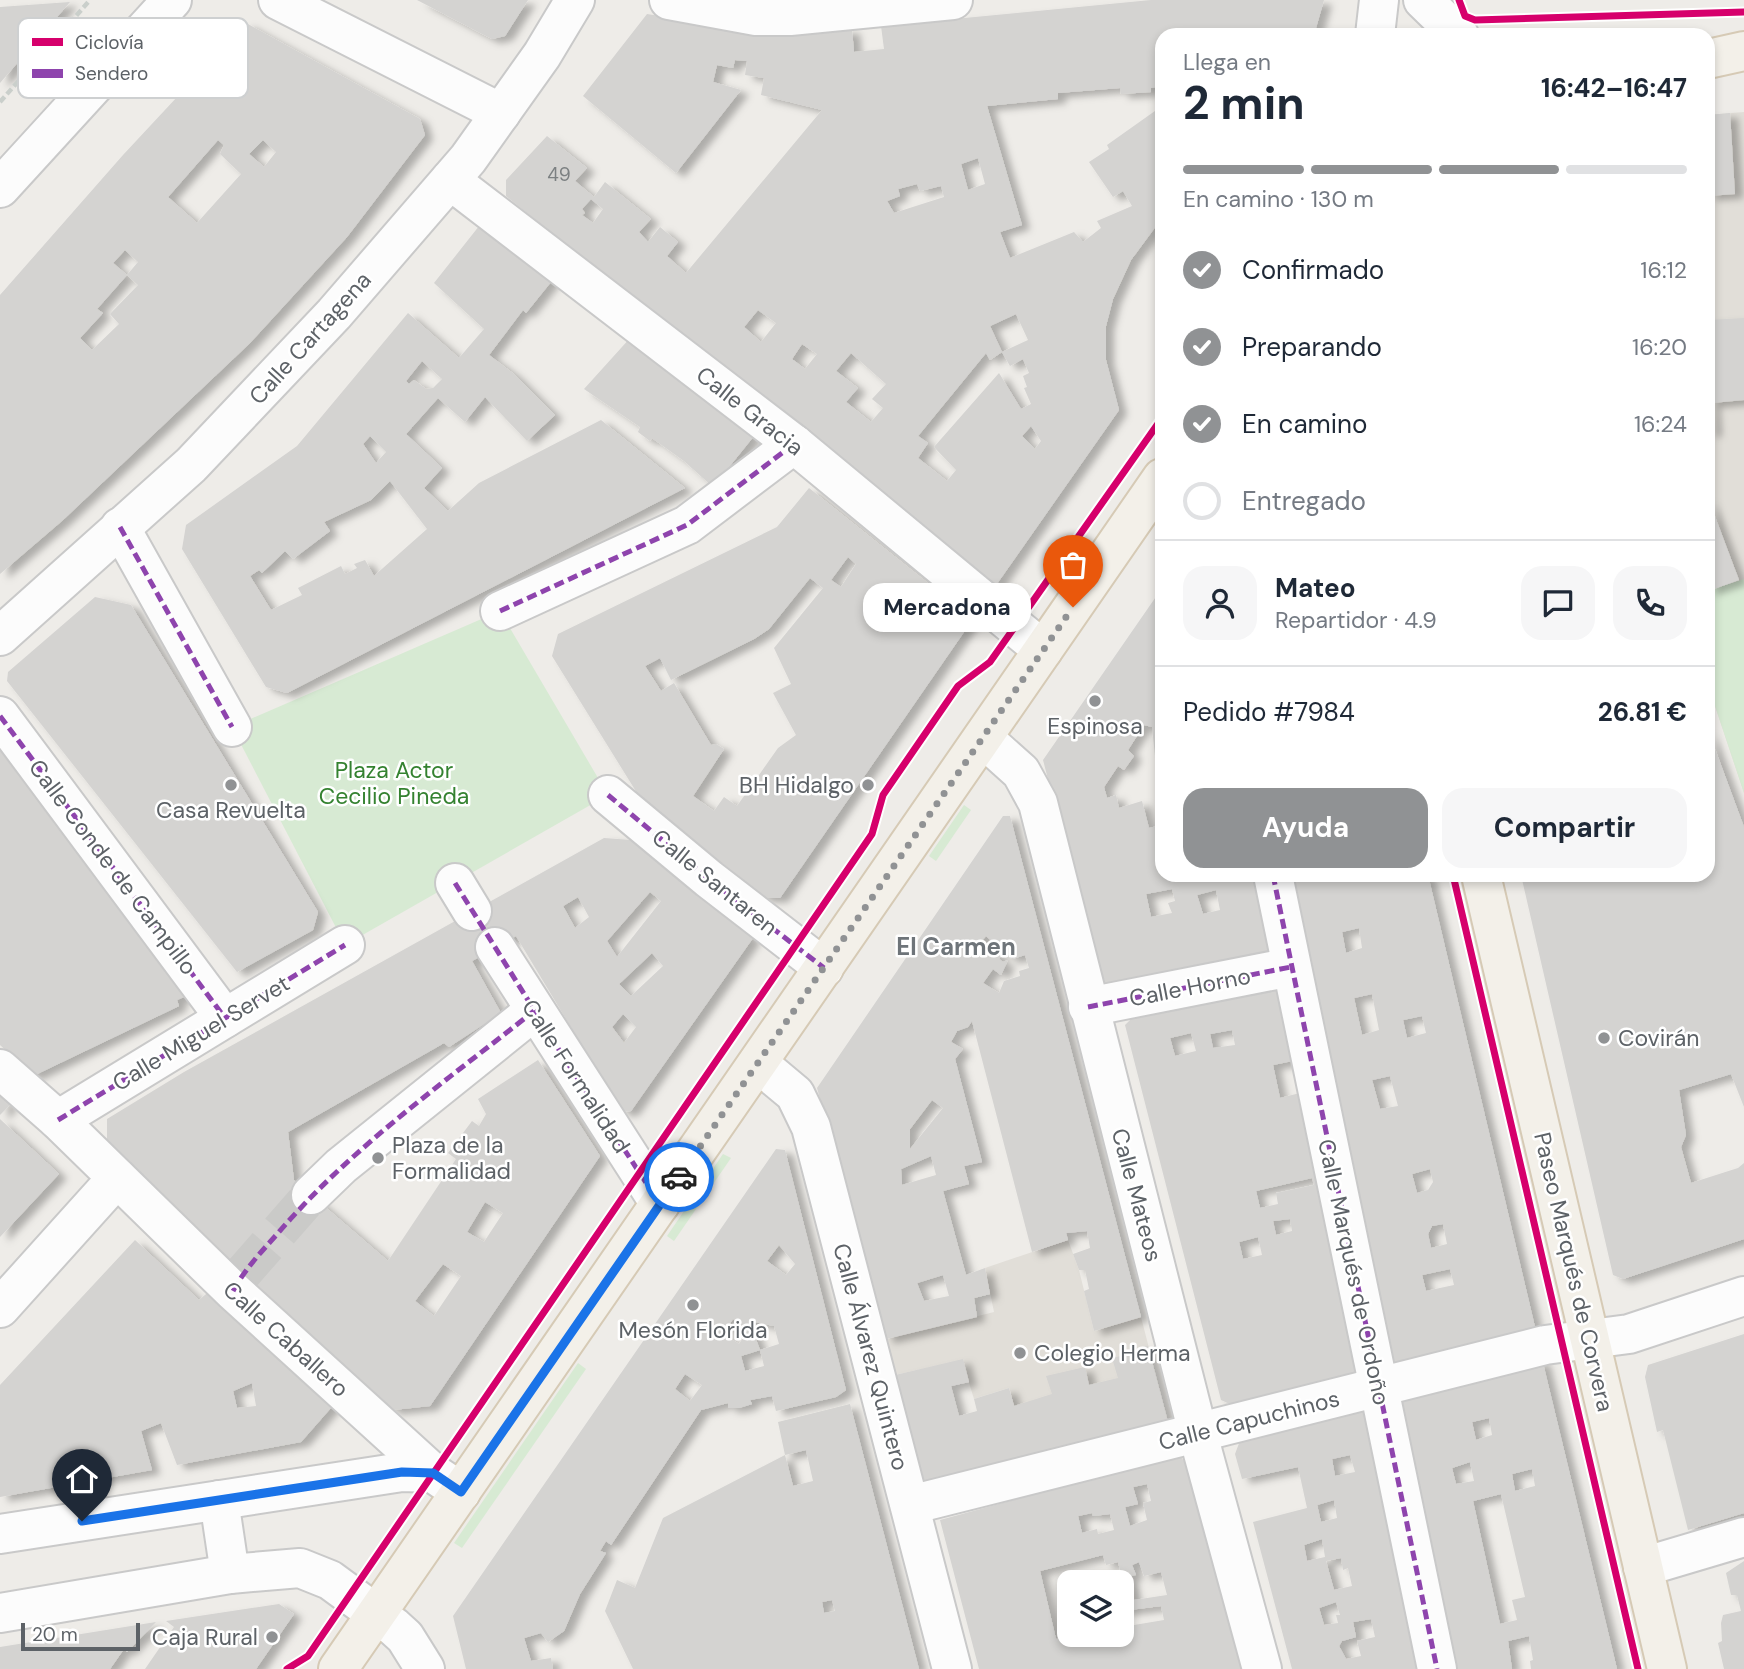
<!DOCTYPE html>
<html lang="es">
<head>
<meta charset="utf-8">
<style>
	:root { --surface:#fff; --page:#f6f6f7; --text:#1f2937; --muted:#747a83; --line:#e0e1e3; --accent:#909294 }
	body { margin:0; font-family:"DM Sans",sans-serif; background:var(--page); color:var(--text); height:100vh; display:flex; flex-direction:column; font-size:26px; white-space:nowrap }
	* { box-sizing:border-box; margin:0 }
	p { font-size:23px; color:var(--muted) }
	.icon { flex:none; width:38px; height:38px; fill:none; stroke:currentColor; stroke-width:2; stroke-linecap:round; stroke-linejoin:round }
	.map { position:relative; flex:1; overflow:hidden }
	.details { position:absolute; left:1155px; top:28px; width:560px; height:854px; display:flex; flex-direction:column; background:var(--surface); border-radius:21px; box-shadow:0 4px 10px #0003 }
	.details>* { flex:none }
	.fabs { position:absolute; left:1057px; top:1570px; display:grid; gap:14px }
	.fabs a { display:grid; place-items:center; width:77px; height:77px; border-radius:14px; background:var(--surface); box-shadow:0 4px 10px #0003; font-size:35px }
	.scale { position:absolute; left:21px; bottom:18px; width:119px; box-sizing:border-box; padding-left:7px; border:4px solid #5d6267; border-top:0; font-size:19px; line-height:24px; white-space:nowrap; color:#5d6267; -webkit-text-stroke:5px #fff; paint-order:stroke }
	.pin { position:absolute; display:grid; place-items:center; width:60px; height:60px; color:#fff; margin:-72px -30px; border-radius:50% 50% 50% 0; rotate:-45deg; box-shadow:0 0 7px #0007 }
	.pin .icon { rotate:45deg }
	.courier { position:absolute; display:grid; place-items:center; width:70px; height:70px; margin:-35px; border:5px solid #1a73e8; border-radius:50%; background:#fff; color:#222; box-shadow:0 2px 9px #0007 }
	.bubble { position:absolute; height:49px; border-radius:21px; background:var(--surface); box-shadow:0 4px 10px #0003; font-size:23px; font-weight:700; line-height:49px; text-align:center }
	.summary em { font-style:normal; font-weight:700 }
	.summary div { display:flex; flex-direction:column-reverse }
	.summary { display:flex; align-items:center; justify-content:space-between; height:119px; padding:0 28px }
	h1 { font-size:46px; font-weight:700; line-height:52px }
	.bar { display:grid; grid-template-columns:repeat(4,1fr); gap:10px 7px; align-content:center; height:84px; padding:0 28px }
	.bar i { height:9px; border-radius:5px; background:var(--line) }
	.bar .current { background:var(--accent) }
	.bar p { grid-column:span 4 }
	.line { display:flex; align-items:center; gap:18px; padding:0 28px; border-top:2px solid var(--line) }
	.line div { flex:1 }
	.round { display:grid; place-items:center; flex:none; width:74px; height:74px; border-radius:21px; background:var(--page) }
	ol { padding:0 28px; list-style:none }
	li { display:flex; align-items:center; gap:21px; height:77px }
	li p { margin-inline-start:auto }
	li .icon { padding:7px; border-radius:50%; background:var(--accent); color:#fff; stroke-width:4 }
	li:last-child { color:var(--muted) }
	li i { width:38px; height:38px; border:4px solid var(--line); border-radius:50% }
	.primary-button { display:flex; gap:14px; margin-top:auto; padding:14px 28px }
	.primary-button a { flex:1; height:80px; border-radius:21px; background:var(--accent); color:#fff; font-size:28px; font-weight:700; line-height:80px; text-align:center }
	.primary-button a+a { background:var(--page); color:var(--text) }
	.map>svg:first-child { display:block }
</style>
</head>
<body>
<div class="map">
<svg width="1744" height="1669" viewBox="0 0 1744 1669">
	<defs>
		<filter id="shadow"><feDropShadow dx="8" dy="4.5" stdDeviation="3.5" flood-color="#0004"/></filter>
	</defs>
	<rect width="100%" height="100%" fill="#eeece8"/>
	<g fill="#e1ded8">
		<path d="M1744 112V793L1708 685V115Z"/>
		<path d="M1068 1240 1079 1270 1094 1331 1141 1317 1168 1422 1030 1457 1009 1388 974 1399 962 1360 895 1375 886 1339 994 1312 985 1268Z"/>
	</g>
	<g fill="#d7ead3">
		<path d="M1744 579V793L1708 685V591Z"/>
		<path d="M500 611 608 795 345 945 232 727Z"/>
		<path d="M964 805 971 810 936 861 929 856Z"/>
		<path d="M723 1154 731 1158 674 1241 667 1236Z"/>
		<path d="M578 1363 586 1369 462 1548 454 1543Z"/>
	</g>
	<g fill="#d4d3d1" fill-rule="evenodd" filter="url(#shadow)">
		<path d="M417 0H528L505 36 492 39Z"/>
		<path d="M1151 0H1324L1314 35H1162V86L1151 88V92L1121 94 1120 88 1058 93V99L987 106 1022 225 1000 232 1010 258 1074 232 1083 242 1101 228 1097 221 1132 206 1123 191 1113 197 1089 162 1109 149 1107 145 1162 106V218L1131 260 1113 299 1106 326V360L1119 410 994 588 506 196V180L547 136 587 168 575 181 594 197 605 182 651 219 639 232 648 242 660 227 678 242 667 256 686 273 822 110 761 95 764 78 745 75 747 61 735 60 733 68 717 65 713 82 741 90 676 173 583 96 647 14 773 34 852 29 854 52 884 49 881 26ZM978 158 985 184 968 190 961 164ZM917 184 920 191 941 186 944 197 894 213 887 201 900 196 898 189ZM591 199 603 209 593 223 582 215 585 213 582 209ZM758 310 776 323 761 342 744 327ZM1016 314 1028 340 1002 352 1010 366 1023 359 1029 373 1023 376 1027 387 1024 388 1031 404 1021 409 999 373 934 447 956 470 947 481 918 458 928 443 918 436 986 353 990 360 1002 352 990 326ZM802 344 817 354 805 369 792 359ZM851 353 886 384 872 399 883 408 871 422 846 402 858 388 836 371ZM1031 426 1041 441 1035 449 1022 436Z"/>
		<path d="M70 2 0 83V7Z"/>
		<path d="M246 23 420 119 425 135 347 237 250 343 63 520 0 574V295L123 155ZM218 140 224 145 220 154 241 174 197 223 168 197ZM263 140 276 152 264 167 249 154ZM125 250 138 262 127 275 138 285 110 314 119 324 92 350 80 338 103 313 97 309 127 275 113 263Z"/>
		<path d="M1730 113 1735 194 1708 196V115Z"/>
		<path d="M487 216 555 277 526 313 523 310 489 355 514 374 555 415 527 441 485 397 465 422 438 398 406 434 442 468 424 488 448 511 479 483 601 420 685 488 287 693 266 687 182 549 186 525 297 446 408 313 459 358 484 329 434 283ZM422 361 442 379 433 388 426 389 414 380 409 384 406 381ZM370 436 386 452 376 463 363 444ZM390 481 427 529 374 576 365 560 354 564 357 568 345 574 341 566 298 588 302 595 271 610 250 576 259 570 262 573 285 551 293 559 330 531 324 522 371 500Z"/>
		<path d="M1744 318V400L1712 403 1714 432 1708 433V320Z"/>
		<path d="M631 337 754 436 713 487 684 461 652 438 650 441 638 432 640 427 584 389Z"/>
		<path d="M809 488 973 619 780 898H765L637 793 552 656 558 634 777 527ZM848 557 856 564 841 587 831 580ZM810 578 823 588 774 648 791 684 773 693 796 735 778 748 737 806 724 797 714 811 693 796 724 749 716 744 711 745 674 683 661 691 645 666 660 658 671 680 754 639 769 629Z"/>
		<path d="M1708 498 1739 580 1708 591Z"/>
		<path d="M1162 588V755L1155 756 1152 727 1144 725 1128 750 1134 756 1124 770 1118 766 1104 787 1107 798 1116 795 1119 808 1142 801 1149 828 1162 825V875H1255L1272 953 1103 990 1043 760ZM1172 889 1175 901 1168 903 1172 913 1151 917 1146 894ZM1216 890 1220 910 1203 914 1197 895Z"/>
		<path d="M95 597 131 605 318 912 313 930 237 972 7 681 8 672Z"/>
		<path d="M1708 730 1744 827V1107L1731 1074 1679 1090 1686 1135 1681 1147 1691 1183 1738 1168 1744 1163V1239L1623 1279 1613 1275 1521 875H1708Z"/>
		<path d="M0 749 193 993 177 1000 179 1006 33 1076 0 1045Z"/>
		<path d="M1003 816H1010L1141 1317 1094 1331 1084 1291 1089 1289 1085 1270H1079L1073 1254 1090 1248 1087 1231 1066 1233 1068 1240 1032 1252 972 1021 968 1027 957 1031 951 1042 963 1049 955 1059 982 1162 964 1166 969 1184 943 1191 966 1275 985 1268 990 1294 974 1298 977 1317 886 1339 817 1088ZM986 936 1012 959 1025 955 1029 968 1019 971 1020 976 1004 981 999 993 983 983 993 969 1001 975 1008 960 1003 962 999 959 1001 956 981 942ZM932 1100 943 1108 910 1149V1129ZM931 1156 936 1175 902 1185 901 1169ZM943 1275 949 1296 924 1301 917 1283Z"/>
		<path d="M604 838 631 840 753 938 631 1111 622 1112 516 936 472 961 501 1013 449 1047 444 1043 288 1132 294 1180 388 1261 456 1159 448 1153 472 1121 479 1126 486 1114 478 1099 538 1060 600 1156 430 1406 393 1410 107 1151V1119L184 1072ZM650 892 661 901 617 957 607 941ZM578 897 589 917 575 928 563 906ZM652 953 663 966 631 996 619 984ZM623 1014 636 1027 624 1043 612 1027ZM485 1202 503 1213 484 1242 467 1232ZM443 1264 461 1276 434 1316 415 1301Z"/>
		<path d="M1285 875H1428L1535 1327 1385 1365ZM1359 928 1362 948 1346 953 1342 932ZM1372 994 1379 1030 1362 1035 1354 998ZM1422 1016 1426 1033 1407 1038 1403 1020ZM1390 1076 1398 1106 1380 1109 1372 1080ZM1430 1169 1433 1182 1428 1190 1417 1193 1412 1174ZM1443 1224 1447 1244 1431 1248 1428 1234 1432 1226ZM1450 1269 1454 1285 1426 1291 1422 1275Z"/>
		<path d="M1288 984 1302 1059 1273 1065 1280 1098 1308 1091 1356 1372 1230 1404 1221 1400 1125 1025 1131 1019ZM1232 1030 1235 1045 1213 1048 1210 1034ZM1191 1033 1196 1051 1175 1056 1170 1038ZM1312 1178 1314 1185 1276 1193 1278 1204 1260 1208 1256 1191ZM1290 1219 1292 1231 1276 1235 1273 1221ZM1258 1237 1262 1255 1243 1259 1239 1242Z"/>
		<path d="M0 1096 10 1105 0 1115Z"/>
		<path d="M0 1119 59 1174 0 1237Z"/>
		<path d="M776 1149 785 1150 846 1390 836 1397 776 1411 772 1396 750 1400 752 1404 739 1408H728V1403L701 1410 611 1545 606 1541 600 1551 606 1553 580 1594 564 1631 548 1642 541 1633 524 1638 531 1661 551 1658 553 1669H466L453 1616ZM779 1245 795 1264 786 1275 767 1261ZM733 1319 748 1330 739 1344 723 1334ZM754 1322 774 1326 779 1344 760 1350 764 1366 745 1371 741 1356 760 1350 751 1326ZM685 1374 702 1385 690 1401 675 1389Z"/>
		<path d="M135 1240 199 1300 212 1289 337 1401 301 1442 177 1465 161 1423 141 1431 152 1470 0 1497V1385ZM252 1383 256 1406 237 1408 233 1391Z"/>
		<path d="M1744 1334V1513L1688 1530 1663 1430 1657 1432 1645 1377 1648 1365Z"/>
		<path d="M1148 1346 1168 1422 922 1485 895 1375 963 1359 969 1382 951 1386 959 1416 977 1411 974 1399 1009 1388 1014 1406 1052 1394 1046 1376 1085 1367 1089 1385 1118 1378 1112 1358 1134 1353 1132 1349Z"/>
		<path d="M1542 1359 1617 1669H1531L1530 1661 1533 1660 1529 1636 1508 1641 1512 1669H1448L1391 1397ZM1489 1418 1492 1435 1476 1440 1472 1422ZM1470 1462 1474 1481 1456 1484 1452 1468ZM1532 1469 1535 1486 1515 1491 1512 1474ZM1501 1494 1525 1597 1512 1600 1517 1620 1500 1624 1473 1501Z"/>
		<path d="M850 1404 919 1669H633L605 1611 617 1580 635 1588 663 1518 785 1455 778 1422ZM806 1450 813 1481 793 1486 785 1455ZM832 1600 835 1611 824 1613 822 1602Z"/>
		<path d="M1360 1407 1375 1419 1425 1669H1292L1253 1522 1307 1508 1298 1467 1242 1479 1235 1454 1241 1438ZM1350 1455 1355 1472 1335 1476 1332 1459ZM1334 1500 1337 1518 1321 1522 1317 1505ZM1322 1539 1325 1557 1307 1561 1304 1545ZM1341 1558 1343 1570 1348 1568 1352 1586 1334 1590 1326 1561ZM1336 1602 1340 1615H1336L1338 1623 1324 1625 1319 1608ZM1371 1619 1375 1637 1357 1641 1361 1656 1346 1659 1339 1646 1342 1641 1356 1637 1353 1622Z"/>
		<path d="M1179 1455 1189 1467 1242 1669H979L940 1520ZM1147 1484 1151 1501 1143 1503 1147 1520 1130 1526 1125 1507 1138 1504 1133 1487ZM1092 1513 1093 1516 1110 1514 1114 1530 1098 1534 1097 1529 1082 1533 1078 1516ZM1103 1555 1106 1565 1118 1562 1122 1578 1110 1581 1122 1582V1611L1161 1606 1164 1620 1122 1627V1634H1081L1056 1639 1040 1571ZM1139 1562 1144 1576 1161 1572 1167 1595 1134 1600 1129 1576 1136 1575 1132 1565Z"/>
		<path d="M1744 1561V1669H1724L1718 1643 1722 1641 1721 1623 1723 1615 1741 1611 1737 1595H1731L1726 1573Z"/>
		<path d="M279 1604 294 1614 256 1669H145L174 1627 166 1621Z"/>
		<path d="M156 1622 127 1652 124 1649 110 1669H0V1647Z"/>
	</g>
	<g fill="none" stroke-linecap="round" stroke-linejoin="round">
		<path stroke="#cacac8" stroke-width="38" stroke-dasharray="38 19" stroke-linecap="butt" d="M242 1274 311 1195"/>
		<g stroke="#c9c9c9" stroke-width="42">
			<g id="minor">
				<path d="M278 0 501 113"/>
				<path d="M669 0 756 16H790L953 0"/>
				<path d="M1423 0 1459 35"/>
				<path d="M1375 35 1379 0"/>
				<path d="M450 180 794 444 1043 650"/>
				<path d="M0 188 172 0"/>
				<path d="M120 527 232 727"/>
				<path d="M500 611 687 525 794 444"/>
				<path d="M0 636 191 465 334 314 468 159 542 55 575 0"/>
				<path d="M0 716 225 1018"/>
				<path d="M983 738 1021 772 1038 803 1203 1453 1262 1669"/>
				<path d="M608 795 709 879 824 968"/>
				<path d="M1273 875 1437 1669"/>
				<path d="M455 883 472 911"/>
				<path d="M495 947 660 1204"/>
				<path d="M1088 1007 1291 967"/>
				<path d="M758 1063 795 1094 811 1127 952 1669"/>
				<path d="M0 1069 58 1120 233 1291 433 1473 461 1492"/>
				<path d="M58 1120 345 945"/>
				<path d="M311 1195 341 1166 534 1011"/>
				<path d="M0 1308 117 1178"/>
				<path d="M219 1500 230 1574"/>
				<path d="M910 1505 1545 1345 1629 1334 1744 1296"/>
				<path d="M0 1534 402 1472 433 1473"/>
				<path d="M1643 1567 1744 1537"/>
				<path d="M0 1613 230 1574 300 1568 330 1580 394 1627 405 1637 425 1669"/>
			</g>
		</g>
		<g stroke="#d6cab5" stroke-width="42">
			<g id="major">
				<path d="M1708 59 1744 51"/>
				<path d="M1481 875 1667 1669"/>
				<path d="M338 1669 1162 478"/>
			</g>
		</g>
		<path stroke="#cacfcb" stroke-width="4.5" stroke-dasharray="7 3.5" stroke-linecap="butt" d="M0 102 90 0"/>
		<use href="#minor" stroke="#fcfcfc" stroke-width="38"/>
		<use href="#major" stroke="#f3f0e9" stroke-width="38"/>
		<g stroke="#8e44ad" stroke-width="5" stroke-dasharray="10 5" stroke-linecap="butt">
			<path d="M1161 480 1162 481"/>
			<path d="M120 527 232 727"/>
			<path d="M500 611 687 525 794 444"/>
			<path d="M0 716 225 1018"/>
			<path d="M608 795 709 879 824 968"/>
			<path d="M1273 875 1437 1669"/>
			<path d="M455 883 561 1053 660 1204"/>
			<path d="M1088 1007 1291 967"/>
			<path d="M58 1120 345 945"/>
			<path d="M233 1291C245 1269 262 1251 279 1232 352 1147 446 1081 534 1011"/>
		</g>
		<g stroke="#fff" stroke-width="11">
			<g id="cycleway">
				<path d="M1459 0 1465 16 1475 20 1744 12"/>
				<path d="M1453 875 1638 1669"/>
				<path d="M287 1669 308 1656 872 834 883 795 958 686 990 662 1162 418"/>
			</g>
		</g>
		<use href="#cycleway" stroke="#d6006c" stroke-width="7"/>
	</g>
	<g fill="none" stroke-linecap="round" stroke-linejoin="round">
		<path stroke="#909294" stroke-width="7" stroke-dasharray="0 12.6" d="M679 1177 1073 607"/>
		<path stroke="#1a73e8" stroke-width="9" d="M82 1521 402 1472 433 1473 461 1492 679 1177"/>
	</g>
	<g fill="#909294" stroke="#fff" stroke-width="2.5">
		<circle cx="1095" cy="701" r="7"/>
		<circle cx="231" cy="785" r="7"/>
		<circle cx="868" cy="785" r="7"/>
		<circle cx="1604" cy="1038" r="7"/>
		<circle cx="378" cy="1158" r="7"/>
		<circle cx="693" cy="1305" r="7"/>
		<circle cx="1020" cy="1353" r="7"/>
		<circle cx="272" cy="1637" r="7"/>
	</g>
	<g text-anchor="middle" stroke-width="5" stroke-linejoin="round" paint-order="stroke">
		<g font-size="19" fill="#7c8082">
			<text x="559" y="181">49</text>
		</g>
		<g font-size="23" fill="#5d6267" stroke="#fff">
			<text transform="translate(310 338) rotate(-48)" y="8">Calle Cartagena</text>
			<text transform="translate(750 411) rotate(38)" y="8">Calle Gracia</text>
			<text transform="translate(113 867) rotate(53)" y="8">Calle Conde de Campillo</text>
			<text transform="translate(715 882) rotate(39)" y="8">Calle Santaren</text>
			<text transform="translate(1190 987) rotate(-11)" y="8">Calle Horno</text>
			<text transform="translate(201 1033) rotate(-31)" y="8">Calle Miguel Servet</text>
			<text transform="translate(576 1076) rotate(57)" y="8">Calle Formalidad</text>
			<text transform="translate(1137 1195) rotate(75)" y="8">Calle Mateos</text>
			<text transform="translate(1354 1272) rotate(78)" y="8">Calle Marqués de Ordoño</text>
			<text transform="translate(1574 1272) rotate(77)" y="8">Paseo Marqués de Corvera</text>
			<text transform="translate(286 1339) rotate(42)" y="8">Calle Caballero</text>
			<text transform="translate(871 1357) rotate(75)" y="8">Calle Álvarez Quintero</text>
			<text transform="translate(1249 1420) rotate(-14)" y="8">Calle Capuchinos</text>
		</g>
		<g font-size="23" fill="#5d6267" stroke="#fff">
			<text x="1095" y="734">Espinosa</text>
			<text x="854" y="793" text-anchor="end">BH Hidalgo</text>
			<text x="231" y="818">Casa Revuelta</text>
			<text x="1618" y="1046" text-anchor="start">Covirán</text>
			<text x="392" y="1153" text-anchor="start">Plaza de la<tspan x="392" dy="26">Formalidad</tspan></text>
			<text x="693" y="1338">Mesón Florida</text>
			<text x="1034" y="1361" text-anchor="start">Colegio Herma</text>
			<text x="258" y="1645" text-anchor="end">Caja Rural</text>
		</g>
		<g font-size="23" fill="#348230" stroke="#fff">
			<text x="394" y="778">Plaza Actor<tspan x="394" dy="26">Cecilio Pineda</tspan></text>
		</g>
		<g font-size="24" font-weight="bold" fill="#6e7479" stroke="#fff">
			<text x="956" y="955">El Carmen</text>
		</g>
	</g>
	<rect x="18" y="18" width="230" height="80" rx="10" fill="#fff" stroke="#ced0d1" stroke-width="2"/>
	<rect x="32" y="38" width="31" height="8" fill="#d6006c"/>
	<rect x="32" y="69" width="31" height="9" fill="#8e44ad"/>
	<g font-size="19" fill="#5d6267">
		<text x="75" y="49">Ciclovía</text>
		<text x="75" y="80">Sendero</text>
	</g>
</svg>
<div class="fabs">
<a><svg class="icon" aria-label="layers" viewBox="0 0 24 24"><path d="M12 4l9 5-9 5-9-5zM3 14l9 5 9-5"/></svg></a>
</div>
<div class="scale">20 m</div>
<div class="pin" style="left:1073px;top:607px;background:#ea580c"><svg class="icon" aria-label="bag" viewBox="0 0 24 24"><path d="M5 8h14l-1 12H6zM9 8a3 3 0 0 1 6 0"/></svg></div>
<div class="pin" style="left:82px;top:1521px;background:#1f2937"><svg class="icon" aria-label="home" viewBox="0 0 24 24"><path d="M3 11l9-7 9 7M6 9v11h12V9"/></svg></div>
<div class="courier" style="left:679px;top:1177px"><svg class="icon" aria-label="car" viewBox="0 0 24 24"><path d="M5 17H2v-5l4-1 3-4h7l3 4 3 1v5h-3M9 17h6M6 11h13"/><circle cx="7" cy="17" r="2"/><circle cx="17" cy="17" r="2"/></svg></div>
<div class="bubble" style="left:863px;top:583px;width:168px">Mercadona</div>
<section class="details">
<div class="summary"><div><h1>2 min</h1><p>Llega en</p></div><em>16:42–16:47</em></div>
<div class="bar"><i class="current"></i><i class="current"></i><i class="current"></i><i></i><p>En camino · 130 m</p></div>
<ol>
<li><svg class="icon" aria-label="check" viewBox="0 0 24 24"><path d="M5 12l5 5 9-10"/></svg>Confirmado<p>16:12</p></li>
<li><svg class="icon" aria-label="check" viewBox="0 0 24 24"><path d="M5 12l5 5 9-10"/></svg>Preparando<p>16:20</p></li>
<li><svg class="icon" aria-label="check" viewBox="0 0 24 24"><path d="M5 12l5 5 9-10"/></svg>En camino<p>16:24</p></li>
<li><i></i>Entregado</li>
</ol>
<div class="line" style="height:126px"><a class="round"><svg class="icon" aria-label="person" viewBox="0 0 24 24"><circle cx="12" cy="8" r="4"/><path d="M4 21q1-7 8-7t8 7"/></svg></a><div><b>Mateo</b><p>Repartidor · 4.9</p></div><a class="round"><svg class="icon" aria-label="chat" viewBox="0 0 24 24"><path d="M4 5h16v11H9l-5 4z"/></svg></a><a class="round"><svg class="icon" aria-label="phone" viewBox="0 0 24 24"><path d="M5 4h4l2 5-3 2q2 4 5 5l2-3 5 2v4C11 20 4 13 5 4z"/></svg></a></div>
<div class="line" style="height:91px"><div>Pedido #7984</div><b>26.81 €</b></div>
<div class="primary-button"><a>Ayuda</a><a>Compartir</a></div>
</section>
</div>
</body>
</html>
